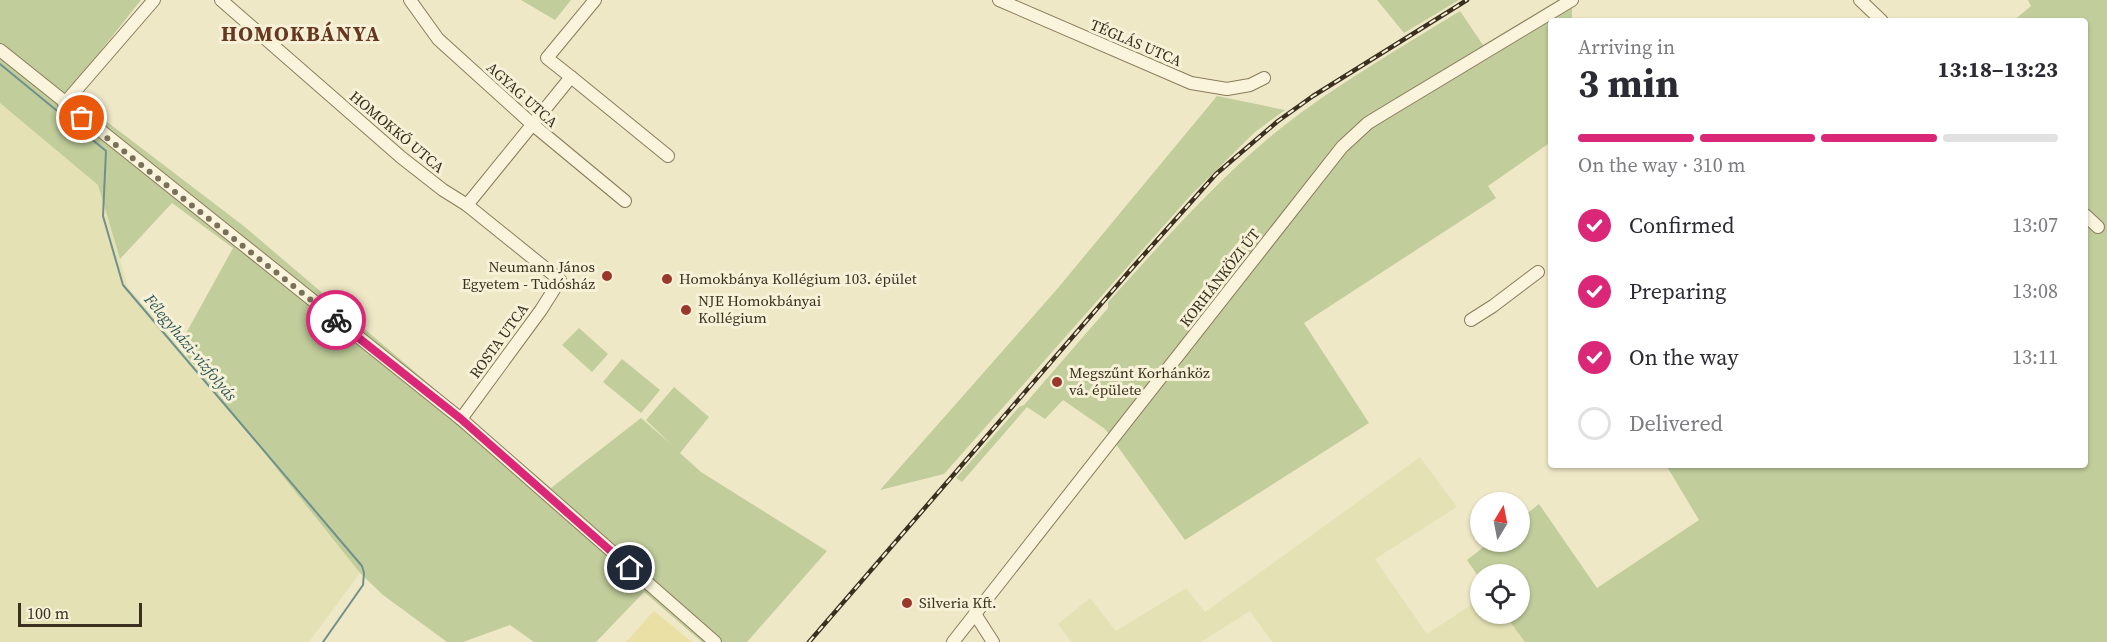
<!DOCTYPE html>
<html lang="en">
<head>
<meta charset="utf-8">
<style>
	:root { --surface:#fff; --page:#f2f2f3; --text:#2b2b33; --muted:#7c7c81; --line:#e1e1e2; --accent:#db2777 }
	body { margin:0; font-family:"Source Serif 4",serif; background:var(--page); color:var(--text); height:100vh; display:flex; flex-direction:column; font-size:22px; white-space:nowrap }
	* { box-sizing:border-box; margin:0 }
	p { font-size:20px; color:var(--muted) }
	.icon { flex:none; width:33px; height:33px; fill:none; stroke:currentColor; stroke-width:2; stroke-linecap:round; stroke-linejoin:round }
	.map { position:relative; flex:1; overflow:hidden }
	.side { position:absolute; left:1548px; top:18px; width:540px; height:450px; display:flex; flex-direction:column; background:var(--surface); border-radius:6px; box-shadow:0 2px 4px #0004 }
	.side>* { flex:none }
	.needle { width:39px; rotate:10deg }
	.fabs { position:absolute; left:1470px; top:492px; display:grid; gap:12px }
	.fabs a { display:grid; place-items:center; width:60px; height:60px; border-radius:50%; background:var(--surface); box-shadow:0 2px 4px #0004; font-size:30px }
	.scale { position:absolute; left:18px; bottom:15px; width:124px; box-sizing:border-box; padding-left:6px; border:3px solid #3b3020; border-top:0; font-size:16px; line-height:21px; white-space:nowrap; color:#3b3020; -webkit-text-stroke:4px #f6f1d7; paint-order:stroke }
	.pin { position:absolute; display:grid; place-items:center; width:51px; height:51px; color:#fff; margin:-26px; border:3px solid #fff; border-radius:50%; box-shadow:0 2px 6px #0007 }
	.courier { position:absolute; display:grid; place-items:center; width:60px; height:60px; margin:-30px; border:4px solid #db2777; border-radius:50%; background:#fff; color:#222; box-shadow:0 2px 8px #0007 }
	.headline em { font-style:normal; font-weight:700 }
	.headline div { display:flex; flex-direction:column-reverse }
	.headline { display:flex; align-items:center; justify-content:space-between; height:102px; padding:0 30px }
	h1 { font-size:39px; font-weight:700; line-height:45px }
	.bar { display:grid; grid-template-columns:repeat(4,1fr); gap:9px 6px; align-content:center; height:72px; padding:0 30px }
	.bar i { height:8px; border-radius:4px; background:var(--line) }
	.bar .active { background:var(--accent) }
	.bar p { grid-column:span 4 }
	ol { padding:0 30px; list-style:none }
	li { display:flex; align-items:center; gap:18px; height:66px }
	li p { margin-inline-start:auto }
	li .icon { padding:6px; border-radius:50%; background:var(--accent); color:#fff; stroke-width:4 }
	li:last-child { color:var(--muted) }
	li i { width:33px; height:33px; border:3px solid var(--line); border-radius:50% }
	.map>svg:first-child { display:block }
</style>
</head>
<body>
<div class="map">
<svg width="2107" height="642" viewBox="0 0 2107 642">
	<rect width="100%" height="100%" fill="#efe8c7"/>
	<g fill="#e4e2b5">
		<path d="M0 103 98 185 128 287 179 346 360 573 309 642H0Z"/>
		<path d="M1420 457 1457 507 1375 559 1427 634 1480 599V614H1504L1525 642H1272L1250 611 1201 642H1071L1058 624 1090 598 1116 631 1186 588 1205 612Z"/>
	</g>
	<g fill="#c1cd9b">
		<path d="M0 0H141L68 92 245 227 551 488 641 418 672 445 646 420 674 387 709 417 680 453 701 472 827 551 747 642H702L644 592 596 642H534L510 625 463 642H447L383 595 360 573 179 346 233 248 172 203 120 259 98 185 0 103Z"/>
		<path d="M521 0H571L555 20Z"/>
		<path d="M1377 0H1459L1404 33Z"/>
		<path d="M1558 0H1572V21H1551V142L1488 186 1496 198 1304 323 1369 423 1185 540 1105 429 1063 400 1045 419 1027 407 962 482 956 478 1019 407 1024 405 1108 308V302C1163 242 1217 179 1281 128 1337 84 1400 48 1460 11L1483 45Z"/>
		<path d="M2028 0H2107V642H1525L1504 614H1520V574H1480V579L1467 560 1490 542H1520V519L1539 504 1597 588 1699 520 1666 465H2085V21H2013L2031 6Z"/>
		<path d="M1217 96 1285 110 1255 132 1191 195 944 474 880 490 1058 288Z"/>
		<path d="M579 328 608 354 592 372 562 345Z"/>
		<path d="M622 359 660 390 641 413 603 382Z"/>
	</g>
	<path fill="#eae0a5" d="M654 611 692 642H626Z"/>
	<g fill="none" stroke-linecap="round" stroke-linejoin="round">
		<path stroke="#6f918d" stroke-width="2" d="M0 64 106 151 103 216 123 285 362 566 364 573 363 585 323 642"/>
		<g stroke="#8b7b5c" stroke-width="14">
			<g id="minor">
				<path d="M221 0 402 158 443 190 467 205 560 280 541 310 461 419"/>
				<path d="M410 0 438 39 532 124 625 201"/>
				<path d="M999 0 1191 83 1227 89 1250 85 1264 78"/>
				<path d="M1860 0 1882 21"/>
				<path d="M0 50 461 419 715 642"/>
				<path d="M571 77 668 156"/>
				<path d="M64 104 154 0"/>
				<path d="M467 205 571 77 547 58 595 0"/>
				<path d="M2085 215 2098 227"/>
				<path d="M1471 320 1493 306 1538 272"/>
				<path d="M975 614 993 642"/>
				<path d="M953 642 1342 147 1368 123 1391 109 1572 0"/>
			</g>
		</g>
		<use href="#minor" stroke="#f9f4db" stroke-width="12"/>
		<g stroke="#3b3020" stroke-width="4.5">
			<path id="rail" d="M809 642 1133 267 1216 174 1278 121 1313 96 1467 0"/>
		</g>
		<use href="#rail" stroke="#f6f1d7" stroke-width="2" stroke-dasharray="7" stroke-linecap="butt"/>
	</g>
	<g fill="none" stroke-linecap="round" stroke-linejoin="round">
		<path stroke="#7a705a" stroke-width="6" stroke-dasharray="0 10.8" d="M82 118 336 320"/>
		<path stroke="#db2777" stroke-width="8" d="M336 320 461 419 630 568"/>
	</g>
	<g fill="#9a382c" stroke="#f6f1d7" stroke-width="2">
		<circle cx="607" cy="276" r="6"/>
		<circle cx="667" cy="279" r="6"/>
		<circle cx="686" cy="310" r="6"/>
		<circle cx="1057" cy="382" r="6"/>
		<circle cx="907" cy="603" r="6"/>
	</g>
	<g text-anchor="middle" stroke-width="6" stroke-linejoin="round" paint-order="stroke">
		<g font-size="15" fill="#3b3020" stroke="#f6f1d7">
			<text transform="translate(1136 43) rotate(23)" y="5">TÉGLÁS UTCA</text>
			<text transform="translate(522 95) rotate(42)" y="5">AGYAG UTCA</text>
			<text transform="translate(397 132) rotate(40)" y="5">HOMOKKŐ UTCA</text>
			<text transform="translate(1220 278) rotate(-52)" y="5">KORHÁNKÖZI ÚT</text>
			<text transform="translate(499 341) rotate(-54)" y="5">ROSTA UTCA</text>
		</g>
		<g font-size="15" fill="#3b3020" stroke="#f6f1d7" text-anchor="start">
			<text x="595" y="272" text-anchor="end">Neumann János<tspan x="595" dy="17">Egyetem - Tudósház</tspan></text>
			<text x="679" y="284">Homokbánya Kollégium 103. épület</text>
			<text x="698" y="306">NJE Homokbányai<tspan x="698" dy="17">Kollégium</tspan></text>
			<text x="1069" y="378">Megszűnt Korhánköz<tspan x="1069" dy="17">vá. épülete</tspan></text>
			<text x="919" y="608">Silveria Kft.</text>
		</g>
		<g font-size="16" font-style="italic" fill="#2f585b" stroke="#f6f1d7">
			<text transform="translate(191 347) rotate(50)" y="6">Félegyházi-vízfolyás</text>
		</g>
		<g font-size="21" font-weight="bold" letter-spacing="1.5" fill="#68371f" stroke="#f6f1d7">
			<text x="301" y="41">HOMOKBÁNYA</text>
		</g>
	</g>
</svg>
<div class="fabs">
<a><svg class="needle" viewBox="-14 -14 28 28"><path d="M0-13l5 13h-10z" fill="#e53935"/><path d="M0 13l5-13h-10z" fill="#7c7c81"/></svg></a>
<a><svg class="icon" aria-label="locate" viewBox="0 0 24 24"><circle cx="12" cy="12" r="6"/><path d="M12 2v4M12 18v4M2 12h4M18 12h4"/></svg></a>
</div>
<div class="scale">100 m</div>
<div class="pin" style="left:82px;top:118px;background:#ea580c"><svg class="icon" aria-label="bag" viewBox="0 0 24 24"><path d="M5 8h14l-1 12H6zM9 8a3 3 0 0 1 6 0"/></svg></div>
<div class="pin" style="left:630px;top:568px;background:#1f2937"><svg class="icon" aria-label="home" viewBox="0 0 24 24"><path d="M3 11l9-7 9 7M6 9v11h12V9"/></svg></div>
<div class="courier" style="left:336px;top:320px"><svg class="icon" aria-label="bike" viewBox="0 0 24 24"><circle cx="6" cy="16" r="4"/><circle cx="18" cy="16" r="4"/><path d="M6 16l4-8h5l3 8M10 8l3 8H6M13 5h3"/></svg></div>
<section class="side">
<div class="headline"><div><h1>3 min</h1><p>Arriving in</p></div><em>13:18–13:23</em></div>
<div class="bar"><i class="active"></i><i class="active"></i><i class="active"></i><i></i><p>On the way · 310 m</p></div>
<ol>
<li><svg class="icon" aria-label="check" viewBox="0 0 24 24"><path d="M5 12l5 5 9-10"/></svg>Confirmed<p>13:07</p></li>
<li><svg class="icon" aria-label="check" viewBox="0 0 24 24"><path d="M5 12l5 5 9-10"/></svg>Preparing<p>13:08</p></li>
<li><svg class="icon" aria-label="check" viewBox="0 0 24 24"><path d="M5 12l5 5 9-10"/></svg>On the way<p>13:11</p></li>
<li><i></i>Delivered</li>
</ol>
</section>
</div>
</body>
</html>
